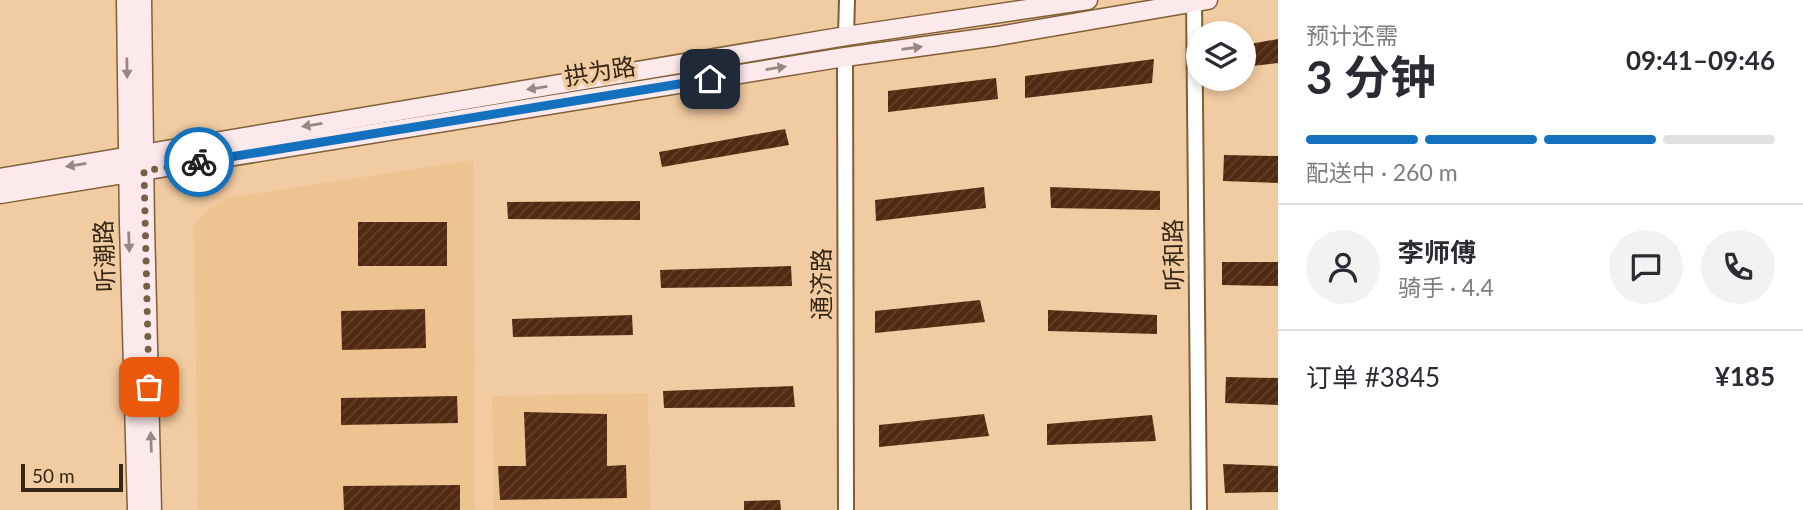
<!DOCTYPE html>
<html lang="zh">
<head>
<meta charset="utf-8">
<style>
	:root { --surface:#fff; --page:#f2f2f3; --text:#2b2b33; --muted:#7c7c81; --line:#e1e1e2; --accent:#1371bd }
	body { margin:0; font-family:Lato,"Noto Sans SC",sans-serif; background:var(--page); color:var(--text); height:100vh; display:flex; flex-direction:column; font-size:26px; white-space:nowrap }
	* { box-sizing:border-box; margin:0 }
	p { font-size:23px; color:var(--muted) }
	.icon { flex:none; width:38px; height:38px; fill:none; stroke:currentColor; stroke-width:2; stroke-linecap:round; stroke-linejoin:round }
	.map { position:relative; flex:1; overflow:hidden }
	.drawer { display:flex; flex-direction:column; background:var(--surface); width:525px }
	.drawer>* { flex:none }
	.tools { position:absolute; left:1186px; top:21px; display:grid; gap:14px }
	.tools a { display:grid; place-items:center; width:70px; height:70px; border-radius:50%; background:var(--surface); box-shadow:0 4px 10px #0003; font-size:35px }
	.scale { position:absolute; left:21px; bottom:18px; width:102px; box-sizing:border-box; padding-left:7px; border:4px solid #352616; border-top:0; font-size:19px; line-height:24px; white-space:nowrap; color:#352616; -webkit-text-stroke:5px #f1cba1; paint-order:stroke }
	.pin { position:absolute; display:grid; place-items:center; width:60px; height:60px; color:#fff; margin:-30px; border-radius:14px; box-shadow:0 4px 10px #0006 }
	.courier { position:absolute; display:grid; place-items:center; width:70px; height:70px; margin:-35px; border:5px solid #1371bd; border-radius:50%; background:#fff; color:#222; box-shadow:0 2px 9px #0007 }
	.summary em { font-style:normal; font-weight:700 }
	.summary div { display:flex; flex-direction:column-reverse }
	.summary { display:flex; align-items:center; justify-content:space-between; height:119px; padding:0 28px }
	h1 { font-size:46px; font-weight:700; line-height:52px }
	.bar { display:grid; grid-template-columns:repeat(4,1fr); gap:10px 7px; align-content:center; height:84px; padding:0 28px }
	.bar i { height:9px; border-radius:5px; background:var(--line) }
	.bar .selected { background:var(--accent) }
	.bar p { grid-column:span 4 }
	.line { display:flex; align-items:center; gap:18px; padding:0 28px; border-top:2px solid var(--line) }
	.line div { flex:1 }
	.round { display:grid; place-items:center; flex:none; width:74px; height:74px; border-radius:37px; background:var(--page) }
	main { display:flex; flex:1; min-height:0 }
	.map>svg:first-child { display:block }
</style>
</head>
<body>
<main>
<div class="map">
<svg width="1278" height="510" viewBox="0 0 1278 510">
	<defs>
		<pattern id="building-hatch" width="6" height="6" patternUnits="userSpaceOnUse" patternTransform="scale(1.75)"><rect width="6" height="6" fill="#522a11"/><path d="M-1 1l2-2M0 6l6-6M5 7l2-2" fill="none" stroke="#63402a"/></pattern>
	</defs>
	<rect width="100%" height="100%" fill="#f1cba1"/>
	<g fill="#eec392">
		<path d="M473 160 475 510H198L194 225 208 210 227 198Z"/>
		<path d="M648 393 650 510H494L492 396Z"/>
	</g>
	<g fill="url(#building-hatch)">
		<path d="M1278 39V63L1244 67V45Z"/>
		<path d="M1154 59 1152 83 1025 98V76Z"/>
		<path d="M996 78 998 99 888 112V91Z"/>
		<path d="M785 129 789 145 662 167 659 152Z"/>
		<path d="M1224 155 1278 156V183L1223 181Z"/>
		<path d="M984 187 986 208 876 221 875 200Z"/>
		<path d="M1050 187 1160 191V210L1051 208Z"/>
		<path d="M640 201V220L508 219 507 202Z"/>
		<rect x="358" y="222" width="89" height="44"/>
		<path d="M1222 262H1278V286L1222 285Z"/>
		<path d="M791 266 792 286 661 288 660 270Z"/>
		<path d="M980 300 985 322 875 333V311Z"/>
		<path d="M425 309 426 348 342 350 341 311Z"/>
		<path d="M1048 310 1157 315V334L1048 331Z"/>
		<path d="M632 315 633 335 513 337 512 319Z"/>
		<path d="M1226 377 1278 378V405L1225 403Z"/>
		<path d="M793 386 795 407 664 408 663 391Z"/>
		<path d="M457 396 458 423 341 425V398Z"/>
		<path d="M524 412 607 414V466L626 465 627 498 500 500 498 466H526Z"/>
		<path d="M984 414 989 436 879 447V425Z"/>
		<path d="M1152 415 1156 441 1047 445V424Z"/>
		<path d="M1223 464 1278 466V492L1225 493Z"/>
		<path d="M460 485V510H344L343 486Z"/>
		<path d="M780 500 781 510H744V501Z"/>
	</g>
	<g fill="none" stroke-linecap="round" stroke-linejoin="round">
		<g stroke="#805f37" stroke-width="18">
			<g id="tertiary">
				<path d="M1194 0 1199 510"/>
				<path d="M846 36 847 0"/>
				<path d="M845 57 846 510"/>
			</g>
		</g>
		<g stroke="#805f37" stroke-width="21">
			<g id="secondary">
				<path d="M126 0 129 224 137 510"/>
				<path d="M142 0 145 224 152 510"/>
				<path d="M0 178 846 36 1088 0"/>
				<path d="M0 194 845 57 998 36 1208 0"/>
			</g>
		</g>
		<use href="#tertiary" stroke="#fff" stroke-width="14"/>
		<use href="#secondary" stroke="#fce9ec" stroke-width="18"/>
	</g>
	<defs><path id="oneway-solid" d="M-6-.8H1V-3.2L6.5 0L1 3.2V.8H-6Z" transform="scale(1.75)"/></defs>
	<g fill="#988881">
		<use href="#oneway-solid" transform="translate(912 48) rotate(-8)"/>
		<use href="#oneway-solid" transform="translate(127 68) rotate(89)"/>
		<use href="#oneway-solid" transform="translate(776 68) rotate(-9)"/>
		<use href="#oneway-solid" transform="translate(537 88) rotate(171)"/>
		<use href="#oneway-solid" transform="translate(312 125) rotate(171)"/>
		<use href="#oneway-solid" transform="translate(76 165) rotate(171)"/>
		<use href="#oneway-solid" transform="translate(129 242) rotate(88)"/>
		<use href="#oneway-solid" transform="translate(151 442) rotate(-92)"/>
	</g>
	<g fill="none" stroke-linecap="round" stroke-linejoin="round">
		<path stroke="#776047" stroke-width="7" stroke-dasharray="0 12.6" d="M149 387 144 171 199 162"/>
		<path stroke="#1371bd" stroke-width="9" d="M199 162 710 79"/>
	</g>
	<g text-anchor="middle" stroke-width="7" stroke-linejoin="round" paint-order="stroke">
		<g font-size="24" fill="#352616" stroke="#f1cba1">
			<text transform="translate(600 72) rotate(-9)" y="8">拱为路</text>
			<text transform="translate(1174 255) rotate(-91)" y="8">听和路</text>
			<text transform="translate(105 256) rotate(-92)" y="8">听潮路</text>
			<text transform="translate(822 284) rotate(-90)" y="8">通济路</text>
		</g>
	</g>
</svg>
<div class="tools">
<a><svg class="icon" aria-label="layers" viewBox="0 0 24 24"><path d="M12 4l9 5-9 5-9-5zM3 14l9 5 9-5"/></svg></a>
</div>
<div class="scale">50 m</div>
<div class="pin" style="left:149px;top:387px;background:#ea580c"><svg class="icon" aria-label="bag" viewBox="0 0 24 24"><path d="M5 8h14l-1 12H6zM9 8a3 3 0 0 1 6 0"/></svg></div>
<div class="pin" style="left:710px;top:79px;background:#1f2937"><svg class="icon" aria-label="home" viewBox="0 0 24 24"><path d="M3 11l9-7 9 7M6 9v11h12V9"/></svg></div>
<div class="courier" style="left:199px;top:162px"><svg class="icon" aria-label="bike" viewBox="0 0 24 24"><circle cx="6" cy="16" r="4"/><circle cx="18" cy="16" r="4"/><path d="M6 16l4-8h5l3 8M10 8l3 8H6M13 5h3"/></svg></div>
</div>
<section class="drawer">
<div class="summary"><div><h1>3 分钟</h1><p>预计还需</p></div><em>09:41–09:46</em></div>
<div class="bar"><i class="selected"></i><i class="selected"></i><i class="selected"></i><i></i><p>配送中 · 260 m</p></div>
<div class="line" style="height:126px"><a class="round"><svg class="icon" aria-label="person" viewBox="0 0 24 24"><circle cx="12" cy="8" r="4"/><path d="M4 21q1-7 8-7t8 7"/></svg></a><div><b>李师傅</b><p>骑手 · 4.4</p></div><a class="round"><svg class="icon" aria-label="chat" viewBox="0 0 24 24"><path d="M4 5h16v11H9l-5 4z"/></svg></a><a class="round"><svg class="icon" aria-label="phone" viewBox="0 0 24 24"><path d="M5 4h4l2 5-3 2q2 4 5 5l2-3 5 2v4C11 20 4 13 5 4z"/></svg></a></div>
<div class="line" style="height:91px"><div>订单 #3845</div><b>¥185</b></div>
</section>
</main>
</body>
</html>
